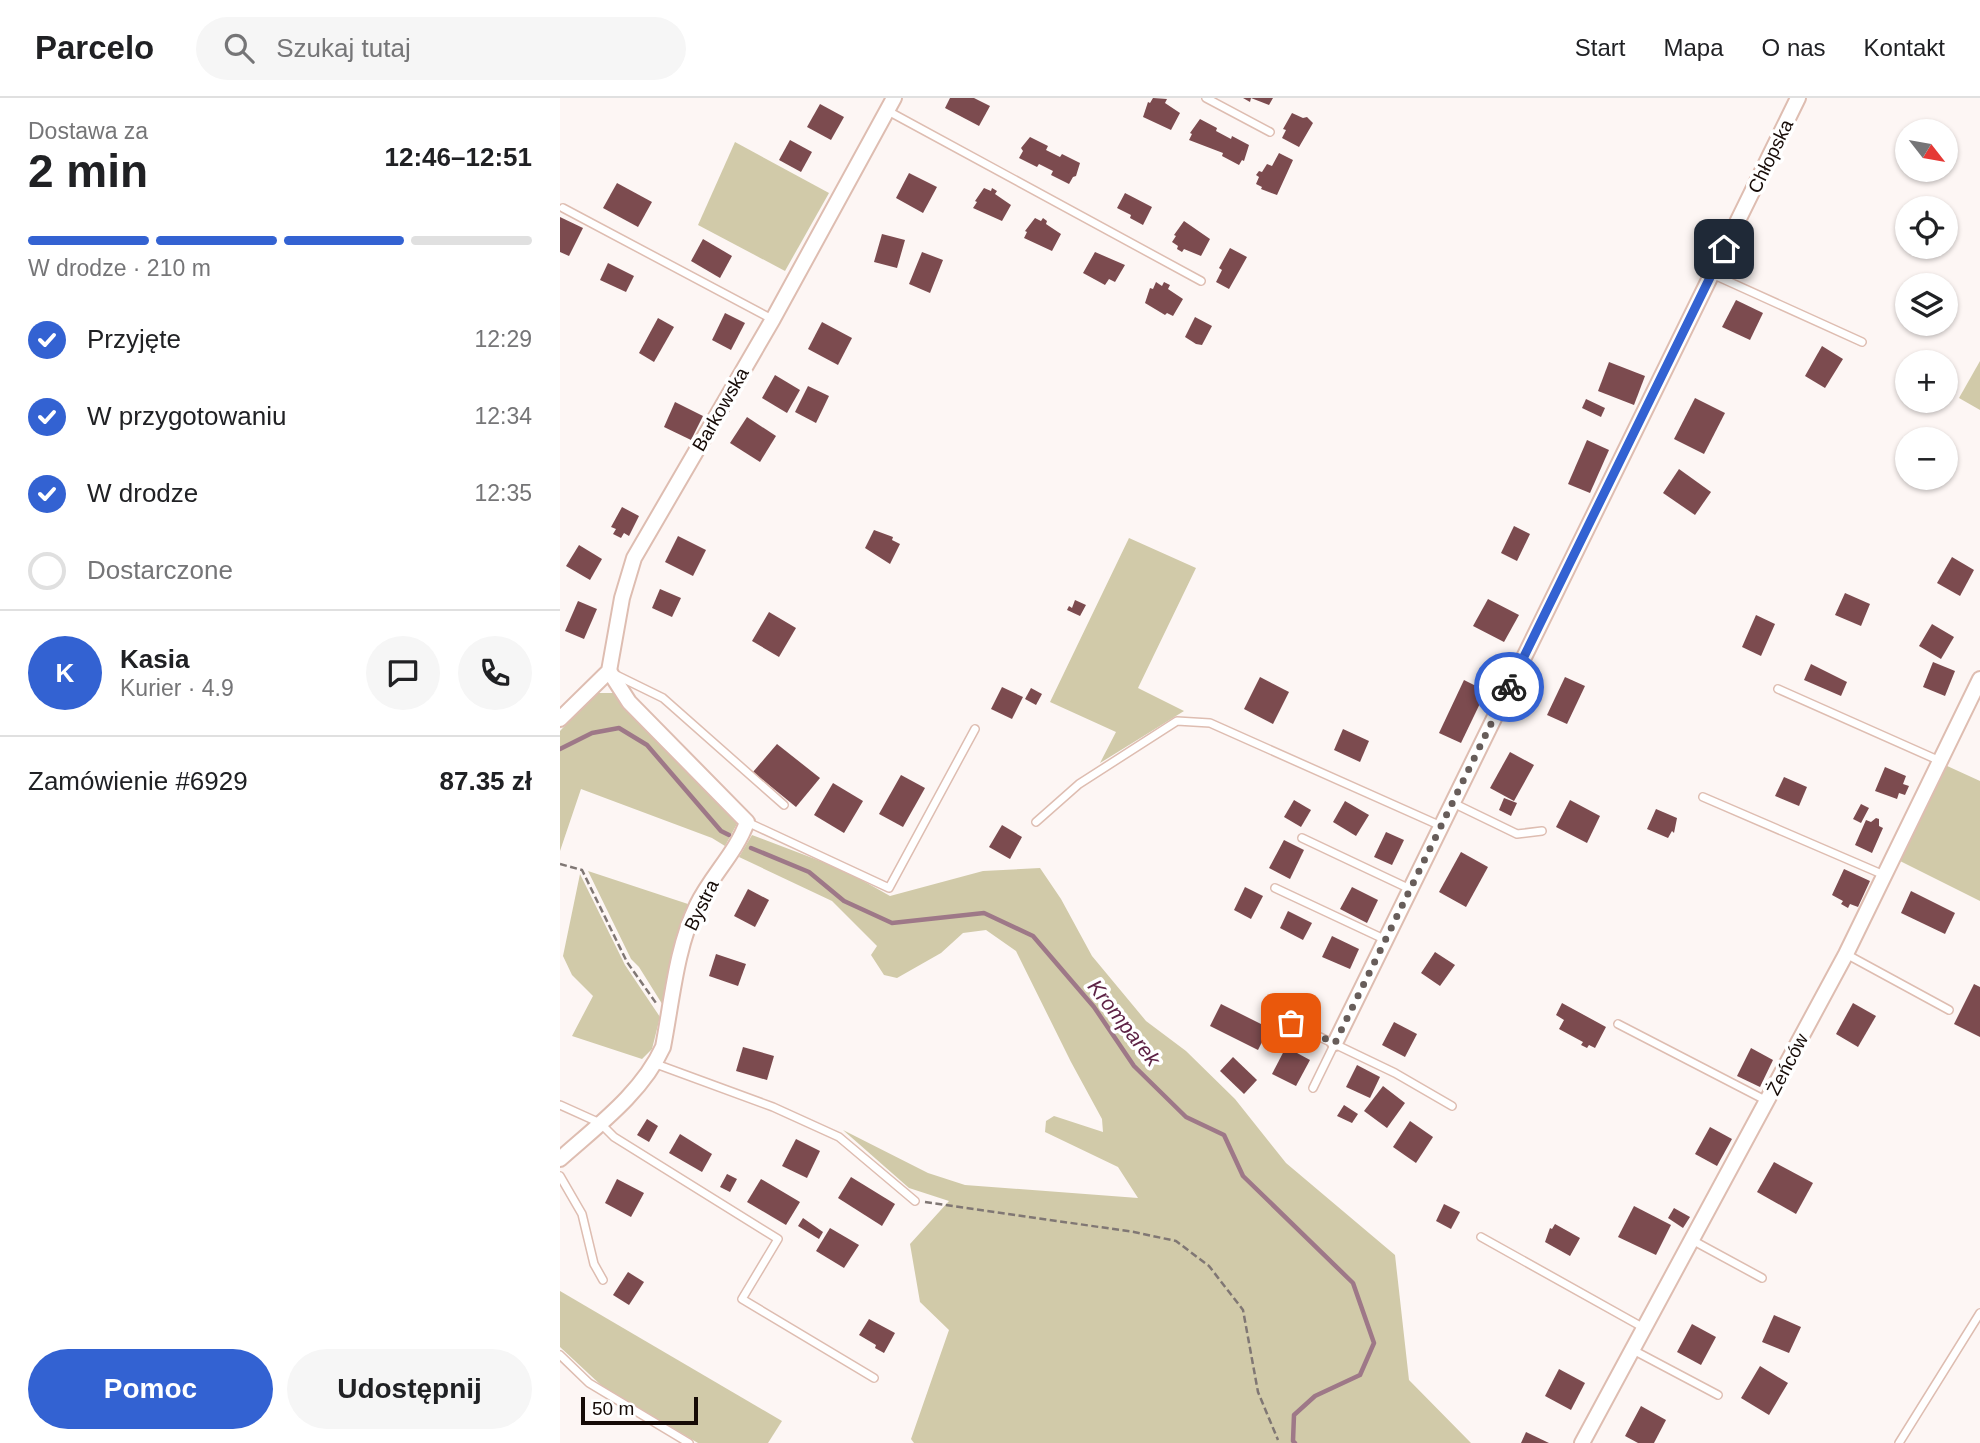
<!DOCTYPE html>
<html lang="pl">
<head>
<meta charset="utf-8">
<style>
	:root { --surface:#fff; --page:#f6f6f6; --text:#202124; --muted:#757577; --line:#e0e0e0; --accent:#3362d2 }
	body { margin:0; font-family:Arial,sans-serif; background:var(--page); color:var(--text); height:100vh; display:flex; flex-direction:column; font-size:26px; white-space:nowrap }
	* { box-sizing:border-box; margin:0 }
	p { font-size:23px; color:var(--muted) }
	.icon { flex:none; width:38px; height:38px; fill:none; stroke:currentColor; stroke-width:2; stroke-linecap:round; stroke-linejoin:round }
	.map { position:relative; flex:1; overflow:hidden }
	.drawer { display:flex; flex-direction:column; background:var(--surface); width:560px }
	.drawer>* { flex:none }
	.needle { width:46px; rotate:121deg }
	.buttons { position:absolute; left:1335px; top:21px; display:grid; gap:14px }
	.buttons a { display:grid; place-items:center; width:63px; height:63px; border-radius:50%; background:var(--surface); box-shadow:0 2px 5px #0004; font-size:35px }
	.scale { position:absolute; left:21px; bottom:18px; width:117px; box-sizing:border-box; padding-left:7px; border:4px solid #160b07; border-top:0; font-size:19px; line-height:24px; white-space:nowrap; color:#160b07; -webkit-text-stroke:5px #fff; paint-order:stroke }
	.pin { position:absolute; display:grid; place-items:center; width:60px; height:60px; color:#fff; margin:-30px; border-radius:14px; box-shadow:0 4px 10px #0006 }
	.courier { position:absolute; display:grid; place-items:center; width:70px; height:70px; margin:-35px; border:5px solid #3362d2; border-radius:50%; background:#fff; color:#222; box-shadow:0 2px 9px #0007 }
	.head em { font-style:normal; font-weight:700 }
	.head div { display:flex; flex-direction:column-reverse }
	.head { display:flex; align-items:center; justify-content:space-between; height:119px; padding:0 28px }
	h1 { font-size:46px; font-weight:700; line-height:52px }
	.bar { display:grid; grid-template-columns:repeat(4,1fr); gap:10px 7px; align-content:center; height:84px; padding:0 28px }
	.bar i { height:9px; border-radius:5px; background:var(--line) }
	.bar .current { background:var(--accent) }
	.bar p { grid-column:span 4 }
	.line { display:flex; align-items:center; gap:18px; padding:0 28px; border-top:2px solid var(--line) }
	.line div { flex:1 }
	.round { display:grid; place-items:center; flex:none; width:74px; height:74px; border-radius:37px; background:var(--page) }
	ol { padding:0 28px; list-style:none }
	li { display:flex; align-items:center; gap:21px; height:77px }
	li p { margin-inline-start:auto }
	li .icon { padding:7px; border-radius:50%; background:var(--accent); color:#fff; stroke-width:4 }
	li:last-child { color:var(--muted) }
	li i { width:38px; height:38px; border:4px solid var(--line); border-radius:50% }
	.primary-button { display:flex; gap:14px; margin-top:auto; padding:14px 28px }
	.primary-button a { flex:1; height:80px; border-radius:42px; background:var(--accent); color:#fff; font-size:28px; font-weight:700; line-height:80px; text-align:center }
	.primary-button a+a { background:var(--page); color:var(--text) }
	header { display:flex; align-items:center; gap:42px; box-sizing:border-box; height:98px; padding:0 35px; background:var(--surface); border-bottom:2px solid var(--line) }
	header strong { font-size:33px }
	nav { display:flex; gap:38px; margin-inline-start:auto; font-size:24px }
	.search { width:490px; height:63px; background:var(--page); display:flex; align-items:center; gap:18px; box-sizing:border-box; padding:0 24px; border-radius:38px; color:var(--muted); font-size:26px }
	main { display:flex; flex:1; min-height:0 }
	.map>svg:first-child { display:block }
</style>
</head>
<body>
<header>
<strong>Parcelo</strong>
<div class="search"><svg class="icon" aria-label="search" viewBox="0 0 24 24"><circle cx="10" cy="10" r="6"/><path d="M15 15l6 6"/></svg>Szukaj tutaj</div>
<nav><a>Start</a><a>Mapa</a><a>O nas</a><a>Kontakt</a></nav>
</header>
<main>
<section class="drawer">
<div class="head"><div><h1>2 min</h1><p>Dostawa za</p></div><em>12:46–12:51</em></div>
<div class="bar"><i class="current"></i><i class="current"></i><i class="current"></i><i></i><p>W drodze · 210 m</p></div>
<ol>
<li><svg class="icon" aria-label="check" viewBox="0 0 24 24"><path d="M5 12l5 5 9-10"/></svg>Przyjęte<p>12:29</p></li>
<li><svg class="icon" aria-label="check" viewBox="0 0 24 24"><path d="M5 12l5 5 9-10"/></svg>W przygotowaniu<p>12:34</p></li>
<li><svg class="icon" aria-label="check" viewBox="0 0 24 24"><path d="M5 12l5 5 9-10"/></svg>W drodze<p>12:35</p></li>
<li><i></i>Dostarczone</li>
</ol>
<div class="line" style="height:126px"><b class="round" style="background:var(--accent);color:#fff">K</b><div><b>Kasia</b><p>Kurier · 4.9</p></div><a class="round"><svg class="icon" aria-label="chat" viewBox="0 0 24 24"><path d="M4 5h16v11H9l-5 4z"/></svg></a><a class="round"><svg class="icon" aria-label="phone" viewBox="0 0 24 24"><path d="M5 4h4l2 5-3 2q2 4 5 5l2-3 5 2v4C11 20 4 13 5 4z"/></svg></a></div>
<div class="line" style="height:91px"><div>Zamówienie #6929</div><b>87.35 zł</b></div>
<div class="primary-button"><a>Pomoc</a><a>Udostępnij</a></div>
</section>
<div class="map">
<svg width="1420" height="1345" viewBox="0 0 1420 1345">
	<rect width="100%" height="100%" fill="#fdf6f4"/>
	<g fill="#d1caa9">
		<path d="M175 44 269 95 225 173 138 127Z"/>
		<path d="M1420 263V312L1399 300Z"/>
		<path d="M569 440 636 470 578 590 624 613 540 665 556 634 490 604Z"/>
		<path d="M36 595H56L76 622 178 724 165 748 152 740 21 691 0 753V633Z"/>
		<path d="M1385 667 1420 683V803L1338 762Z"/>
		<path d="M192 737 284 772 330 798 423 773 480 770 501 801 532 858 586 923 626 953 675 1001 726 1065 835 1157 849 1282 911 1345H354L351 1341 389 1232 360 1204 350 1146 389 1103 349 1090 283 1032 368 1075 405 1087 578 1100 558 1069 485 1034 486 1023 494 1018 543 1034 542 1021 511 964 456 853 426 832 403 835 381 855 337 880 324 877 311 857 317 848 272 803 179 759Z"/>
		<path d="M28 773 128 806 104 909 79 869 71 861Z"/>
		<path d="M20 776 65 867 100 919 92 951 82 961 12 938 33 898 12 877 3 858Z"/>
		<path d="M0 1193 222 1323 208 1345H138L43 1289 0 1249Z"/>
	</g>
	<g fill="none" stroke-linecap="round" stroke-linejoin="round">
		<g stroke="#9e7888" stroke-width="4.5">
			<path d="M0 651 32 635 59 630 87 647 161 733 169 737"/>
			<path d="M191 750 249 774 284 803 332 825 424 815 473 838 534 909 574 968 626 1019 664 1037 683 1078 793 1185 814 1245 800 1277 755 1298 734 1317 733 1343 735 1345"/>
		</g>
	</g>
	<g fill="#7c4b4f">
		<path d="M390 0H414L430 8 419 28 385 10Z"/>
		<path d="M593 0 607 1 605 5 620 15 611 32 583 19 588 4 590 5Z"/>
		<path d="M683 0H713L709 7 691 0 690 4Z"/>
		<path d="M260 6 284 19 271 42 247 29Z"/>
		<path d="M732 15 743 20 747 19 753 25 739 49 722 40 726 32 723 31Z"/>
		<path d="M640 21 657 30 656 33 671 41 672 38 689 47 684 63 682 62 679 67 662 58 663 55 629 42 632 36 630 35Z"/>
		<path d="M470 39 488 48 486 52 500 59 502 56 520 65 516 78 513 79 509 86 491 77 493 73 479 66 477 69 459 60 463 53 461 50Z"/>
		<path d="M230 42 252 54 241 74 219 62Z"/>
		<path d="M719 55 733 62 717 97 701 91 702 89 696 86 699 79 696 77 699 73 702 74 707 66 712 68Z"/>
		<path d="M349 75 377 89 363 115 336 100Z"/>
		<path d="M57 85 92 104 78 129 43 110Z"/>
		<path d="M424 90 431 93 432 90 437 93 435 96 451 107 442 123 413 110 417 104 415 103Z"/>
		<path d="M565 95 592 109 583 127 570 120 571 117 557 110Z"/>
		<path d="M0 119 23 130 9 158 0 154Z"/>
		<path d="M475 120 481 123 483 120 487 123 486 126 501 136 492 153 464 140 467 134 465 133Z"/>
		<path d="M624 123 650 141 641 158 624 151 622 154 617 151 618 148 612 144 616 138 614 137Z"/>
		<path d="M322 136 345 142 337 170 314 164Z"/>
		<path d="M143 141 172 158 160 180 131 163Z"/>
		<path d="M670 150 687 159 669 191 656 184 662 172 659 170Z"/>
		<path d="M362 154 383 162 370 195 349 186Z"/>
		<path d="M535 154 565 167 555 184 549 181 545 187 523 175Z"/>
		<path d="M48 165 74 178 66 194 40 182Z"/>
		<path d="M596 184 602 188 604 184 610 187 608 191 623 201 613 218 607 215 605 217 585 205 590 190 593 191Z"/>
		<path d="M1176 202 1203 215 1190 242 1162 229Z"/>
		<path d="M165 215 185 225 171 252 152 242Z"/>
		<path d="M635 219 652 228 642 247 636 246 625 239Z"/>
		<path d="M98 220 114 229 94 264 79 255Z"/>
		<path d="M262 224 292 240 278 267 248 251Z"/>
		<path d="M1262 248 1283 261 1265 290 1245 278Z"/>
		<path d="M1049 264 1085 278 1074 307 1038 293Z"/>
		<path d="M215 277 240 292 227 315 202 300Z"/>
		<path d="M248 288 269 298 256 325 235 314Z"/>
		<path d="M1135 300 1165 315 1144 356 1114 341Z"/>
		<path d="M1026 301 1045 310 1041 319 1022 310Z"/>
		<path d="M115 304 143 318 131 342 104 329Z"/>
		<path d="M187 319 216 338 200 364 170 345Z"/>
		<path d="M1027 342 1049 352 1030 395 1008 386Z"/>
		<path d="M1119 371 1151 394 1135 417 1103 395Z"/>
		<path d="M62 409 79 418 69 438 64 435 61 440 53 436 56 431 51 429Z"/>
		<path d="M954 428 970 436 957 463 941 455Z"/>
		<path d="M314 432 333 439 332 442 340 446 330 466 305 450Z"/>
		<path d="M118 438 146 452 133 478 105 464Z"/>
		<path d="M19 447 42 461 30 482 6 468Z"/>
		<path d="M1392 459 1414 472 1400 498 1377 485Z"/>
		<path d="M100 491 121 500 112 519 92 510Z"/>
		<path d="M1285 495 1310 506 1301 528 1275 517Z"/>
		<path d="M928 501 959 517 944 544 913 528Z"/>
		<path d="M515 502 526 507 520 518 507 512 509 508 512 510Z"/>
		<path d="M18 503 37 511 24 541 5 533Z"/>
		<path d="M209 514 236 530 219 559 192 543Z"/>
		<path d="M1196 517 1215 526 1201 558 1182 549Z"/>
		<path d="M1372 526 1394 539 1381 561 1359 548Z"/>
		<path d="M1373 564 1395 573 1385 598 1363 589Z"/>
		<path d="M1251 566 1287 584 1281 598 1244 582Z"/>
		<path d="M700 579 729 594 713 626 684 611Z"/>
		<path d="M1005 579 1025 588 1007 626 987 617Z"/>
		<path d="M904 582 926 593 901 645 879 635Z"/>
		<path d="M442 589 463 599 452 621 431 611Z"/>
		<path d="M471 590 482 596 476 607 465 601Z"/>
		<path d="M783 631 809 643 800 664 774 652Z"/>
		<path d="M217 646 260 680 236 709 193 674Z"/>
		<path d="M950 654 974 667 954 703 930 690Z"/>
		<path d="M1325 669 1346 678 1343 686 1349 688 1345 697 1339 695 1337 701 1315 693Z"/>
		<path d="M341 677 365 690 343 729 319 716Z"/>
		<path d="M1224 679 1247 689 1239 708 1215 698Z"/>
		<path d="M273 685 303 703 284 735 254 717Z"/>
		<path d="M944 700 957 705 951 718 939 712Z"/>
		<path d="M734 702 751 712 741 729 724 719Z"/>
		<path d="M1010 702 1040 718 1027 745 996 729Z"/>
		<path d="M785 703 809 717 796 738 773 724Z"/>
		<path d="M1301 706 1309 710 1301 725 1293 721Z"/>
		<path d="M1096 711 1117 720 1114 735 1112 733 1108 740 1087 731Z"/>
		<path d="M1316 720 1319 721V728L1323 730 1312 755 1295 747 1306 722 1311 724Z"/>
		<path d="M442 727 462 739 450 761 429 749Z"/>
		<path d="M826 734 844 742 832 767 814 759Z"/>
		<path d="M724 742 744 752 730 781 709 770Z"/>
		<path d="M901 754 928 769 906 809 879 794Z"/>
		<path d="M1284 771 1310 783 1298 809 1290 806 1288 810 1281 806 1283 803 1272 797Z"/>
		<path d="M685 789 703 798 691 821 674 812Z"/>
		<path d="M792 789 818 802 807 825 780 811Z"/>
		<path d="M188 791 209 802 195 829 174 818Z"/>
		<path d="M1351 793 1395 815 1385 836 1341 815Z"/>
		<path d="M728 813 752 825 743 842 720 830Z"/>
		<path d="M772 838 799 851 790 871 762 859Z"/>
		<path d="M875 854 895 867 880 888 861 875Z"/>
		<path d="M156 856 186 866 178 888 149 878Z"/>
		<path d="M1414 886 1420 889V939L1394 926Z"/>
		<path d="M1002 905 1046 929 1035 950 1029 947 1027 950 1021 947 1023 944 999 931 1004 922 996 917Z"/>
		<path d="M1293 905 1316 918 1298 949 1276 936Z"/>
		<path d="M661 906 709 930 698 952 650 928Z"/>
		<path d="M834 924 857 936 845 959 822 947Z"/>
		<path d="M183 949 214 958 207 982 176 973Z"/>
		<path d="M726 949 750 962 736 988 712 976Z"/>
		<path d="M1191 950 1213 962 1200 989 1177 978Z"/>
		<path d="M673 959 697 982 684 996 660 973Z"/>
		<path d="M797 967 820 979 810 1000 786 989Z"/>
		<path d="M823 988 845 1005 827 1030 804 1013Z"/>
		<path d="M784 1007 798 1016 792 1025 777 1018Z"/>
		<path d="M87 1021 98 1028 89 1044 77 1037Z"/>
		<path d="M850 1023 873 1039 856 1065 833 1049Z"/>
		<path d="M1150 1029 1172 1041 1157 1068 1135 1056Z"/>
		<path d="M120 1036 152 1056 142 1074 109 1055Z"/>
		<path d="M236 1041 260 1053 247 1080 222 1068Z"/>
		<path d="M1214 1064 1253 1085 1236 1116 1197 1094Z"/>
		<path d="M167 1076 177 1081 170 1094 160 1089Z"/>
		<path d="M291 1079 335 1106 322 1128 278 1100Z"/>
		<path d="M57 1081 84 1095 71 1119 45 1105Z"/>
		<path d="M201 1081 240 1104 226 1127 187 1104Z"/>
		<path d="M884 1106 900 1114 891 1131 876 1123Z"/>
		<path d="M1074 1108 1111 1127 1096 1157 1058 1139Z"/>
		<path d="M1114 1110 1130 1119 1123 1130 1108 1120Z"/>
		<path d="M243 1120 263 1134 259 1141 238 1128Z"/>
		<path d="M995 1126 1020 1140 1010 1158 985 1144 990 1130 992 1131Z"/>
		<path d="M270 1130 299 1147 284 1170 256 1153Z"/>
		<path d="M68 1174 84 1184 69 1207 53 1197Z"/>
		<path d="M1214 1217 1241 1229 1229 1255 1202 1244Z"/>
		<path d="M309 1221 335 1235 324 1255 315 1250 316 1247 299 1237Z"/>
		<path d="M1132 1226 1156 1239 1141 1267 1117 1254Z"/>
		<path d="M1200 1268 1228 1285 1209 1317 1181 1300Z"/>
		<path d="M999 1271 1025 1285 1011 1312 985 1298Z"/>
		<path d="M1081 1308 1106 1322 1094 1345H1078L1065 1338Z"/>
		<path d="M966 1334 989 1345H961Z"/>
	</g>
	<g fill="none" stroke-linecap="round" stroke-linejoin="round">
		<g stroke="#debdb1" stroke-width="10">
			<g id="service">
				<path d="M646 0 710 34"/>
				<path d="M328 13 641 183"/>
				<path d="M3 110 212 221"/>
				<path d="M1152 176 1302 244"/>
				<path d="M54 576 103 600 224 707"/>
				<path d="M1218 591 1380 663"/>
				<path d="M1143 699 1324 777"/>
				<path d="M893 705 957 736 982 733"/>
				<path d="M187 724 329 790 415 631"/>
				<path d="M476 724 519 686 617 623 650 625 881 728"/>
				<path d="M742 740 850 791"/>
				<path d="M715 790 826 842"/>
				<path d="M1286 856 1389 912"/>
				<path d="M710 915 835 975 892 1008"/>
				<path d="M1058 926 1207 1003"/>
				<path d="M96 966 213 1009 279 1039 355 1103"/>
				<path d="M753 990 775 945"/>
				<path d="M0 1007 40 1025 54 1039 218 1141 182 1201 314 1280"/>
				<path d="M0 1078 22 1116 34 1166 43 1182"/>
				<path d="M921 1139 1084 1230"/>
				<path d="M1132 1142 1202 1180"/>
				<path d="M1073 1252 1158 1297"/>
				<path d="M0 1257 29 1285 129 1345"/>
				<path d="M1339 1345 1420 1215"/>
			</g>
		</g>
		<g stroke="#debdb1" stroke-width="18">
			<g id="minor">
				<path d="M0 621 49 573 62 500 74 460 213 221 334 0"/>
				<path d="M775 945 1238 0"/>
				<path d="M0 1061C37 1028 82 995 103 949 112 903 116 850 137 807 151 778 176 755 187 724L69 604 49 573"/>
				<path d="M1022 1345 1286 856 1420 581"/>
			</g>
		</g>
		<g stroke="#807774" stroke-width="2.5" stroke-dasharray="7 3.5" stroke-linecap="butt">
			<path d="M0 766 22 772 67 864 96 905"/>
			<path d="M365 1104 574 1134 616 1143 649 1168 683 1212 698 1294 718 1342"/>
		</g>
		<use href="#service" stroke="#fff" stroke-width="7"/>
		<use href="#minor" stroke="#fff" stroke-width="14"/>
	</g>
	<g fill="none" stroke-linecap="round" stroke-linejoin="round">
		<path stroke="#675d5a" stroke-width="7" stroke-dasharray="0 12.6" d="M731 925 775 945 949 589"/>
		<path stroke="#3362d2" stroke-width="9" d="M949 589 1164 151"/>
	</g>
	<g text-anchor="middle" stroke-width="7" stroke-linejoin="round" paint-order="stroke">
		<g font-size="19" fill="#160b07" stroke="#fff">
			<text transform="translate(1210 58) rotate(-64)" y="7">Chłopska</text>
			<text transform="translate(160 311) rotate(-60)" y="7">Barkowska</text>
			<text transform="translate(141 807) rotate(-64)" y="7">Bystra</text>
			<text transform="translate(1227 966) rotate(-62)" y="7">Żeńców</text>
		</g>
		<g font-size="21" font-style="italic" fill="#5e2346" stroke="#fff">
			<text transform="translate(564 925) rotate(52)" y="7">Kromparek</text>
		</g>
	</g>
</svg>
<div class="buttons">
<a><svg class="needle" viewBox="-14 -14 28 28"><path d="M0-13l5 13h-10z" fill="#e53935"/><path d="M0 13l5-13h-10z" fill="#757577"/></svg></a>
<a><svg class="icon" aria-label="locate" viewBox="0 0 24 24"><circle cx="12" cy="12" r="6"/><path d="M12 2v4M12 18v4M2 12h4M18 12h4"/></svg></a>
<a><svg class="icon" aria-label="layers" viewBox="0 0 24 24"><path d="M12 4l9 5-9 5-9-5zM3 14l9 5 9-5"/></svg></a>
<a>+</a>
<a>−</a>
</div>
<div class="scale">50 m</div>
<div class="pin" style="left:731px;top:925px;background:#ea580c"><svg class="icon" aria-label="bag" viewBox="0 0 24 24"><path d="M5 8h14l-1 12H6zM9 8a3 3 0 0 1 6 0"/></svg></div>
<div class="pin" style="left:1164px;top:151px;background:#1f2937"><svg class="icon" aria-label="home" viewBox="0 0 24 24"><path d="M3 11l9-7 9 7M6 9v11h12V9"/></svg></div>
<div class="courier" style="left:949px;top:589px"><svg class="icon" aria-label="bike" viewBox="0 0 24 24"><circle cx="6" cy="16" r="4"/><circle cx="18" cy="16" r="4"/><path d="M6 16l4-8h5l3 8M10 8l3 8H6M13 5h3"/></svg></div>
</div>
</main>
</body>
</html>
